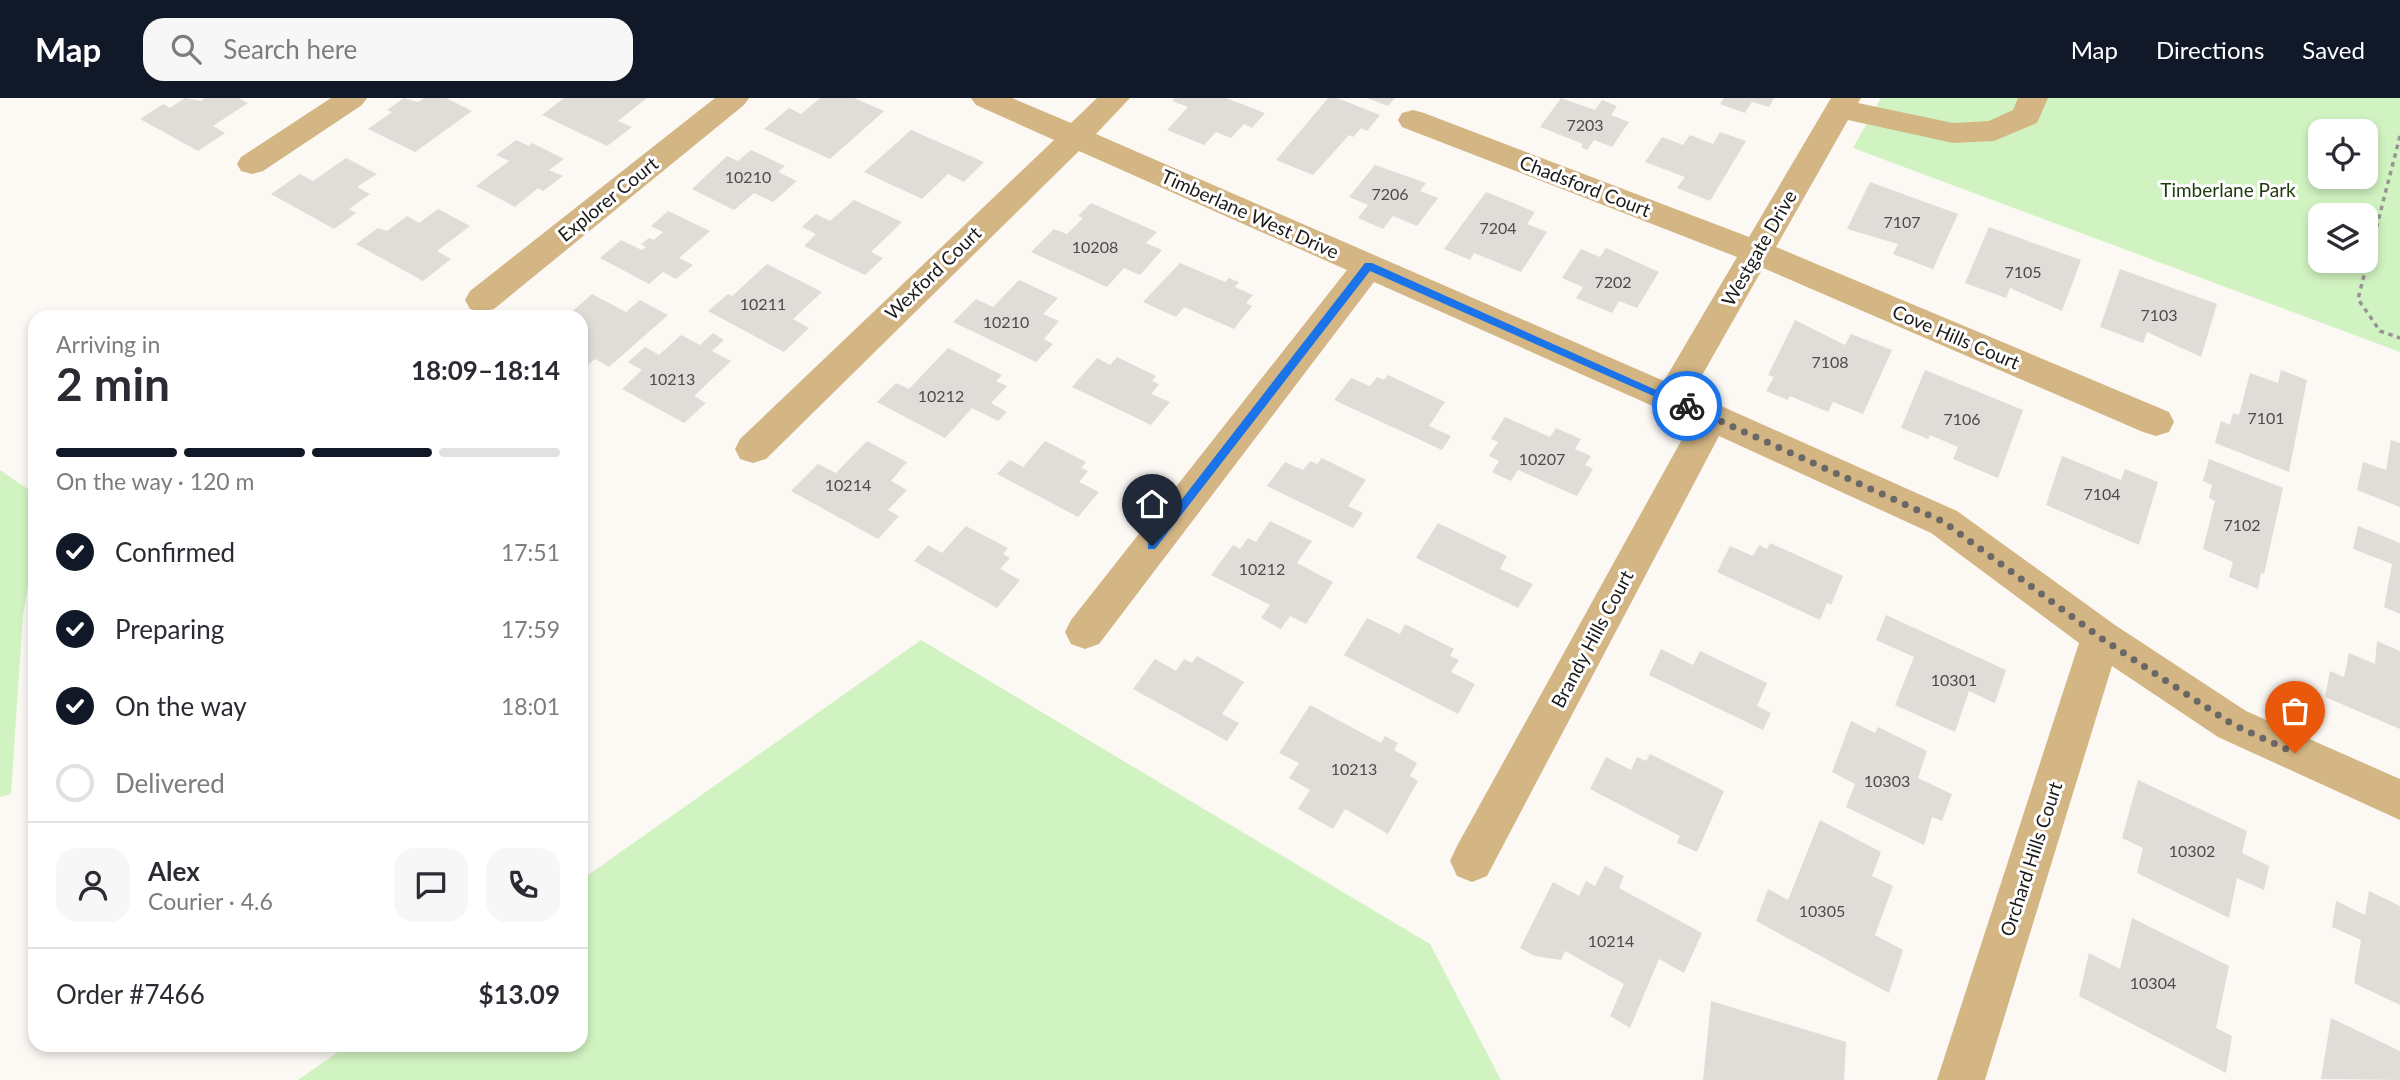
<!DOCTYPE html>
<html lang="en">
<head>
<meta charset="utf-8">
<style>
	:root { --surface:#fff; --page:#f7f7f7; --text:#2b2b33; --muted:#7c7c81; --line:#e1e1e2; --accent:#111827 }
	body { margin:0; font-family:Lato,sans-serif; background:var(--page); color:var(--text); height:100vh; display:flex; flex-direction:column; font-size:26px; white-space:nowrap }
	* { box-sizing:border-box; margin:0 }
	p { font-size:23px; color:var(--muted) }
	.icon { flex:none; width:38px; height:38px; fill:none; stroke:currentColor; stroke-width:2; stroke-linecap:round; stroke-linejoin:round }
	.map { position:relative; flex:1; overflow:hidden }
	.details { position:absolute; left:28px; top:212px; width:560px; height:742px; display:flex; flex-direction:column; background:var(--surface); border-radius:21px; box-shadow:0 4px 10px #0003 }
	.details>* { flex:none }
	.fabs { position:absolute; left:2308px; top:21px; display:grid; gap:14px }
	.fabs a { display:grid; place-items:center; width:70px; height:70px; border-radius:14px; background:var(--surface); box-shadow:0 4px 10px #0003; font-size:35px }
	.pin { position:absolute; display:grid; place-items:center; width:60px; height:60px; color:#fff; margin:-72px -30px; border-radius:50% 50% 50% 0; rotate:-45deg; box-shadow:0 0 7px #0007 }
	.pin .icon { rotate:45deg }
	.courier { position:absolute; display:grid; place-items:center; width:70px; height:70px; margin:-35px; border:5px solid #1a73e8; border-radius:50%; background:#fff; color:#222; box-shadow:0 2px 9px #0007 }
	.summary em { font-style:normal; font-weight:700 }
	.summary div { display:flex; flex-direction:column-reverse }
	.summary { display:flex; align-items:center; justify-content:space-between; height:119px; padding:0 28px }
	h1 { font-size:46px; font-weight:700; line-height:52px }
	.bar { display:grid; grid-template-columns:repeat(4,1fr); gap:10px 7px; align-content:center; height:84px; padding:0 28px }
	.bar i { height:9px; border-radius:5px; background:var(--line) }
	.bar .on { background:var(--accent) }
	.bar p { grid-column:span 4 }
	.line { display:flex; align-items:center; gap:18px; padding:0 28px; border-top:2px solid var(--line) }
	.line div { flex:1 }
	.round { display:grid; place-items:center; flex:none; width:74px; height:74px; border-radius:21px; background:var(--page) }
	ol { padding:0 28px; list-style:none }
	li { display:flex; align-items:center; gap:21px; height:77px }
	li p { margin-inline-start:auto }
	li .icon { padding:7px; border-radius:50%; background:var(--accent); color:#fff; stroke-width:4 }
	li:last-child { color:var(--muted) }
	li i { width:38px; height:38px; border:4px solid var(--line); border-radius:50% }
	header { display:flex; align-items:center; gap:42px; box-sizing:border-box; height:98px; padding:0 35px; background:var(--accent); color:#fff }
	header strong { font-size:33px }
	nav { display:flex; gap:38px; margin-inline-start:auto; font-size:24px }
	.search { width:490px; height:63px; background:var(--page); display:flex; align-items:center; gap:18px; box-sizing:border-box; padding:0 24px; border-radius:21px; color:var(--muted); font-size:26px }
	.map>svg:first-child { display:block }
</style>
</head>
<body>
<header>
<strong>Map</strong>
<div class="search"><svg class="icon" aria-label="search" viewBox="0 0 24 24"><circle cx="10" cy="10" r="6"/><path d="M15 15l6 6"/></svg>Search here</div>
<nav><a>Map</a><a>Directions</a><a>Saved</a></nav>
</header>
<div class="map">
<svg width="2400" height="982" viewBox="0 0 2400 982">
	<rect width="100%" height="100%" fill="#fcf8f4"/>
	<g fill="#d1f3c1" fill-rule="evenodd">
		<path d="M1881 0H2400V254L1853 50ZM2320 33H2366V79H2320ZM2320 117H2366V163H2320Z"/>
		<path d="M0 372 35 396V446L23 517 11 696 0 699Z"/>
		<path d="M921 542 1430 846 1501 982H298L348 947H581V782Z"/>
	</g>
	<g fill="#e0ddd8">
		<path d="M185 0 201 3 205 0H239L248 5 213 28 225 35 198 53 140 21 163 6 170 10Z"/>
		<path d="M404 0 418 4 424 0H446L472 13 415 54 368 31 392 14 387 12Z"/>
		<path d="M564 0H647L618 23 632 29 607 48 542 17Z"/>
		<path d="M820 0H854L884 13 830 61 764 31 789 10 801 16Z"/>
		<path d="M1175 0H1226L1265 15 1252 30 1244 26 1231 40 1216 34 1204 47 1167 32 1188 9 1172 3Z"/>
		<path d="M1328 0H1337L1380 17 1367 33 1361 30 1353 39 1349 37 1313 77 1276 62Z"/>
		<path d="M1367 0H1395L1388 8Z"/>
		<path d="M1561 0 1595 12 1602 2 1617 8 1611 17 1629 24 1612 49 1594 42 1587 52 1581 49 1583 46 1540 29Z"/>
		<path d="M1724 0H1774L1769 9 1752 4 1745 15 1720 6Z"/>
		<path d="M911 32 984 64 964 84 948 76 922 101 864 74Z"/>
		<path d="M1720 34 1746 43 1710 103 1677 90 1685 79 1645 64 1662 39 1683 47 1690 37 1713 46Z"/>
		<path d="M516 42 529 48 532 45 564 61 549 72 563 78 543 93 538 90 515 109 476 88 509 63 496 57Z"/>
		<path d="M751 52 785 68 778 74 797 83 773 104 754 95 734 112 692 91 727 58 738 63Z"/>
		<path d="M346 60 377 76 357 89 370 96 349 111 356 115 334 131 271 96 300 76 313 83Z"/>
		<path d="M1375 67 1426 85 1420 93 1438 100 1417 128 1393 118 1383 131 1358 120 1368 107 1349 99Z"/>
		<path d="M1870 84 1958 116 1933 171 1893 156 1898 146 1847 131Z"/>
		<path d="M1486 94 1535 114 1527 126 1547 134 1521 174 1474 155 1470 162 1444 151Z"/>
		<path d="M854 102 902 124 871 154 883 160 865 177 804 148 816 136 802 129 816 116 830 123Z"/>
		<path d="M1091 105 1157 134 1146 145 1162 152 1140 177 1124 170 1107 189 1031 154 1054 131 1067 136 1083 120 1078 118Z"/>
		<path d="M438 111 470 128 437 153 451 161 423 183 356 146 378 130 387 133 407 118 419 125Z"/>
		<path d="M668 113 710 133 679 160 693 167 676 181 663 174 649 186 600 160 621 142 642 152 646 149 641 146 649 140 654 142 663 134 651 128Z"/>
		<path d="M1989 129 2081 162 2062 213 2010 190 2006 200 1965 185Z"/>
		<path d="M1606 150 1659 174 1637 210 1619 203 1612 215 1576 200 1583 189 1562 180 1581 151 1600 159Z"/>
		<path d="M1180 165 1225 184 1229 180 1239 184 1235 189 1253 197 1246 205 1252 208 1234 231 1184 209 1176 219 1143 204Z"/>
		<path d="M767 166 822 194 793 221 809 230 784 254 708 213 728 196 732 198Z"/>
		<path d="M2120 171 2217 206 2201 259 2147 234 2143 245 2100 229Z"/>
		<path d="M1019 182 1058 200 1043 216 1059 223 1044 241 1053 246 1036 264 953 224 976 201 993 209Z"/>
		<path d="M592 196 626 214 640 202 668 217 609 269 595 261 581 273V219H566Z"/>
		<path d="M1795 222 1845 247 1851 236 1892 252 1863 316 1833 304 1828 314 1790 298 1788 302 1766 293 1774 279 1768 277Z"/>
		<path d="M713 235 724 242 712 253 731 263 694 298 706 305 684 325 622 291 642 272 628 264 645 249 659 257 681 237 700 247Z"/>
		<path d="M948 250 1002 277 996 283 1007 288 991 305 1007 314 998 323 972 310 945 340 877 304 896 285 909 291Z"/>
		<path d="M1117 259 1156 278 1152 283 1159 286 1151 296 1170 304 1151 327 1072 289 1097 260 1110 267Z"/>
		<path d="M1925 272 2023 312 1998 380 1953 361 1958 349 1930 337 1928 341 1901 330Z"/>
		<path d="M2281 272 2307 282 2289 374 2215 345 2221 323 2230 327 2233 315 2239 317 2250 275 2278 285Z"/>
		<path d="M1388 277 1445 304 1429 328 1451 338 1442 352 1334 302 1351 280 1370 288 1377 279 1384 282Z"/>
		<path d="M1505 319 1550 339 1556 330 1581 341 1575 351 1591 358 1585 367 1593 371 1577 398 1518 372 1511 383 1492 374 1499 363 1489 358 1498 344 1491 341Z"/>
		<path d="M2391 342 2400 345V409L2357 392 2363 364 2386 372Z"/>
		<path d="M867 343 907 364 891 383 907 392 888 412 899 418 878 441 791 393 818 366 836 375Z"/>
		<path d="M1045 343 1086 364 1081 370 1088 373 1079 384 1099 394 1078 419 997 376 1010 362 1023 369Z"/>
		<path d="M2062 358 2121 382 2125 371 2158 384 2139 447 2046 407Z"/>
		<path d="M1322 360 1366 382 1348 408 1363 415 1353 430 1267 388 1285 364 1303 372 1310 363 1317 366Z"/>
		<path d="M2209 361 2283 390 2264 476 2261 475 2258 491 2229 479 2233 464 2203 451 2215 403 2209 400 2212 387 2203 383Z"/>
		<path d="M1270 423 1312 443 1297 465 1333 484 1306 526 1290 518 1281 531 1261 520 1270 507 1211 477 1233 447 1240 451 1248 440 1256 444Z"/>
		<path d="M1438 425 1507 458 1500 471 1533 486 1518 510 1416 460Z"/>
		<path d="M966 428 1008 450 1003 456 1010 460 1000 471 1020 482 997 510 914 463 928 447 942 455Z"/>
		<path d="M2358 428 2400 445V516L2384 509 2392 466 2353 451Z"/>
		<path d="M1770 445 1843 478 1831 507 1827 505 1820 522 1717 474 1730 448 1753 458 1759 447 1767 451Z"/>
		<path d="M1886 517 2006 572 1995 605 1969 593 1955 634 1895 607 1914 559 1876 542Z"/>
		<path d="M1367 520 1400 536 1405 526 1454 551 1450 558 1459 562 1451 574 1475 586 1458 616 1344 557Z"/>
		<path d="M2377 543 2400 553V631L2325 599 2330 573 2344 579 2349 555 2375 566Z"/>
		<path d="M1661 551 1693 567 1700 553 1767 585 1757 608 1771 615 1763 632 1649 577Z"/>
		<path d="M1197 558 1244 584 1222 616 1239 625 1227 643 1133 591 1155 561 1176 573 1184 561 1192 565Z"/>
		<path d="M1310 607 1381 645 1385 638 1398 645 1394 652 1417 665 1410 678 1418 683 1388 736 1345 711 1333 731 1298 711 1310 692 1289 680 1299 665 1279 655Z"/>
		<path d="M1851 623 1875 635 1878 629 1927 653 1918 680 1952 696 1942 723 1932 719 1924 747 1846 709 1855 686 1832 674Z"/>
		<path d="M1650 656 1724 693 1697 754 1677 745 1680 738 1590 691 1606 659 1631 672 1637 659 1646 663Z"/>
		<path d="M2138 682 2247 733 2242 755 2269 768 2264 792 2237 780 2229 820 2137 775 2143 750 2122 740Z"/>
		<path d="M1820 722 1881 754 1872 778 1893 788 1875 837 1903 852 1889 895 1756 823 1768 791 1788 802Z"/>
		<path d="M1605 768 1624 778 1619 790 1702 835 1684 875 1659 861 1630 930 1610 918 1624 886 1565 853 1561 862 1535 858 1520 850 1553 784 1579 798 1586 783 1595 788Z"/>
		<path d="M2369 793 2400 808V907L2354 885 2361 842 2332 829 2336 803 2365 817Z"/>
		<path d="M2132 820 2229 868 2216 930 2232 938 2226 975 2079 898 2089 855 2120 871Z"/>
		<path d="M1711 903 1846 944 1844 982H1703Z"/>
		<path d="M2331 920 2400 953V982L2321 981Z"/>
	</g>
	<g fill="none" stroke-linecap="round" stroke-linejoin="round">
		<path stroke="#979491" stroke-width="3.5" stroke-dasharray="4.5 4.5" stroke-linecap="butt" d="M2400 38 2358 201 2380 233 2400 240"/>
		<g fill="#d4b685" fill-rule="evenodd">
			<path d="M331 0H367L362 7 263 73 252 76 241 73 237 66 241 59Z"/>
			<path d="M715 0H749L744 7 494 211 482 214 470 211 465 202 470 193Z"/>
			<path d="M971 0H1012L1071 25 1097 0H1130L1096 36 1664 283 1737 159 1402 29 1398 22 1402 15 1413 12 1424 15 1749 139 1831 0H1861L1858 5 1953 25 1989 23 2013 12 2018 0H2048L2037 25 1994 43 1953 45 1848 22 1776 149 2169 314 2174 324 2169 334 2156 338 2143 334 1763 170 1692 295 1957 413 2115 527 2246 613 2400 681V722L2218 639 2112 568 1985 982H1937L2079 545 1931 435 1719 338 1487 778 1472 784 1457 778 1450 763 1457 748 1691 325 1374 184 1099 546 1085 551 1071 546 1065 534 1071 522 1347 172 1079 53 766 361 753 365 740 361 735 351 740 341 1054 42 976 7Z"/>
		</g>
	</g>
	<path fill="#1a73e8" d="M1365 165H1372L1692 308 1691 311H1683L1370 173 1155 451H1148V445Z"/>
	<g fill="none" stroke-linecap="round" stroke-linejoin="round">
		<path stroke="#6a6866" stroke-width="7" stroke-dasharray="0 12.6" d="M1687 308 1944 424 2101 540 2232 626 2295 655"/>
	</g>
	<g text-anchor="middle" stroke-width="6" stroke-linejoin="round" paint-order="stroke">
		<g font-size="16" fill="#4d4c49">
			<text x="1585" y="33">7203</text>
			<text x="748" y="85">10210</text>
			<text x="1390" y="102">7206</text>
			<text x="1902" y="130">7107</text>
			<text x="1498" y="136">7204</text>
			<text x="1095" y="155">10208</text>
			<text x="2023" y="180">7105</text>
			<text x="1613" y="190">7202</text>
			<text x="763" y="212">10211</text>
			<text x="2159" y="223">7103</text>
			<text x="1006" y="230">10210</text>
			<text x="1830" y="270">7108</text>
			<text x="672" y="287">10213</text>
			<text x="941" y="304">10212</text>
			<text x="2266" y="326">7101</text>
			<text x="1962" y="327">7106</text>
			<text x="1542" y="367">10207</text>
			<text x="848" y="393">10214</text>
			<text x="2102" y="402">7104</text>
			<text x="2242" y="433">7102</text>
			<text x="1262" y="477">10212</text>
			<text x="1954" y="588">10301</text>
			<text x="1354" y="677">10213</text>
			<text x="1887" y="689">10303</text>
			<text x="2192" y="759">10302</text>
			<text x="1822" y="819">10305</text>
			<text x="1611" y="849">10214</text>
			<text x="2153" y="891">10304</text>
		</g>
		<g font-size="19" fill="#1c1b19" stroke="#fff">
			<text transform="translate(1585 88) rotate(21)" y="7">Chadsford Court</text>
			<text transform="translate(608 101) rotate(-39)" y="7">Explorer Court</text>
			<text transform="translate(1250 116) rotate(24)" y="7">Timberlane West Drive</text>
			<text transform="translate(1759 150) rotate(-60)" y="7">Westgate Drive</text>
			<text transform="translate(933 175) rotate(-44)" y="7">Wexford Court</text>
			<text transform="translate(1956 239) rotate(23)" y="7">Cove Hills Court</text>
			<text transform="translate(1592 541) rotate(-62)" y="7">Brandy Hills Court</text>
			<text transform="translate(2031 761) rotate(-72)" y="7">Orchard Hills Court</text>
		</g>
		<g font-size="19" fill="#1e3b0c" stroke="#fff">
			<text x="2228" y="99">Timberlane Park</text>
		</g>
	</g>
</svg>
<div class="fabs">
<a><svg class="icon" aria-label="locate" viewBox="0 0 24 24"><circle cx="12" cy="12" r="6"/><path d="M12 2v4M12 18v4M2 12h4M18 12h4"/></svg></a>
<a><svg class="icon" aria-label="layers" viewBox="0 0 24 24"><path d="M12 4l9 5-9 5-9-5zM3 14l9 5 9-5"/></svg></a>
</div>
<div class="pin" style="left:2295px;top:655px;background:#ea580c"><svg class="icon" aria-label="bag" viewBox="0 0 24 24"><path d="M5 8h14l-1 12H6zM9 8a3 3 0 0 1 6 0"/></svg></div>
<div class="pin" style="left:1152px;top:448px;background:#1f2937"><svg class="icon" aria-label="home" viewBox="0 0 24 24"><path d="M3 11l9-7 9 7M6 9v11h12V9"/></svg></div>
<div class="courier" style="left:1687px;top:308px"><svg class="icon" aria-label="bike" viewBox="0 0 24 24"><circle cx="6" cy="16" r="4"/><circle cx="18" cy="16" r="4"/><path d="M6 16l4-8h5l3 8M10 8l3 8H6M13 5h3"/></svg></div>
<section class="details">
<div class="summary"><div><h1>2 min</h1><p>Arriving in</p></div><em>18:09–18:14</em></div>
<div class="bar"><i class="on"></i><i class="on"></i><i class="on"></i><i></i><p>On the way · 120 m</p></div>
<ol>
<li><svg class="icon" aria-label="check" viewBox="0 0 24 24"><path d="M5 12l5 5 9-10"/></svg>Confirmed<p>17:51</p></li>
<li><svg class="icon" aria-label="check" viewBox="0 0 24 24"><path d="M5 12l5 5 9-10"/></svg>Preparing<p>17:59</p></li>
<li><svg class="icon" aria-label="check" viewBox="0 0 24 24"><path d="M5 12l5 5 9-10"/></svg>On the way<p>18:01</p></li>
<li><i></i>Delivered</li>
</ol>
<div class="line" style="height:126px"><a class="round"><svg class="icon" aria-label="person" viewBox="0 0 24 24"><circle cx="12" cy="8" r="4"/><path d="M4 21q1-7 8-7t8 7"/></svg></a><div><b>Alex</b><p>Courier · 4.6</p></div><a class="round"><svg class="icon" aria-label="chat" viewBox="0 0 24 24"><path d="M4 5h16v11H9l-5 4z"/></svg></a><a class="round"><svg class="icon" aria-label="phone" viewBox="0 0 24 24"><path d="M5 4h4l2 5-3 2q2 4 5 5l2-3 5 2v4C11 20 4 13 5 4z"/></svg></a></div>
<div class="line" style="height:91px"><div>Order #7466</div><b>$13.09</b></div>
</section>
</div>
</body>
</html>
